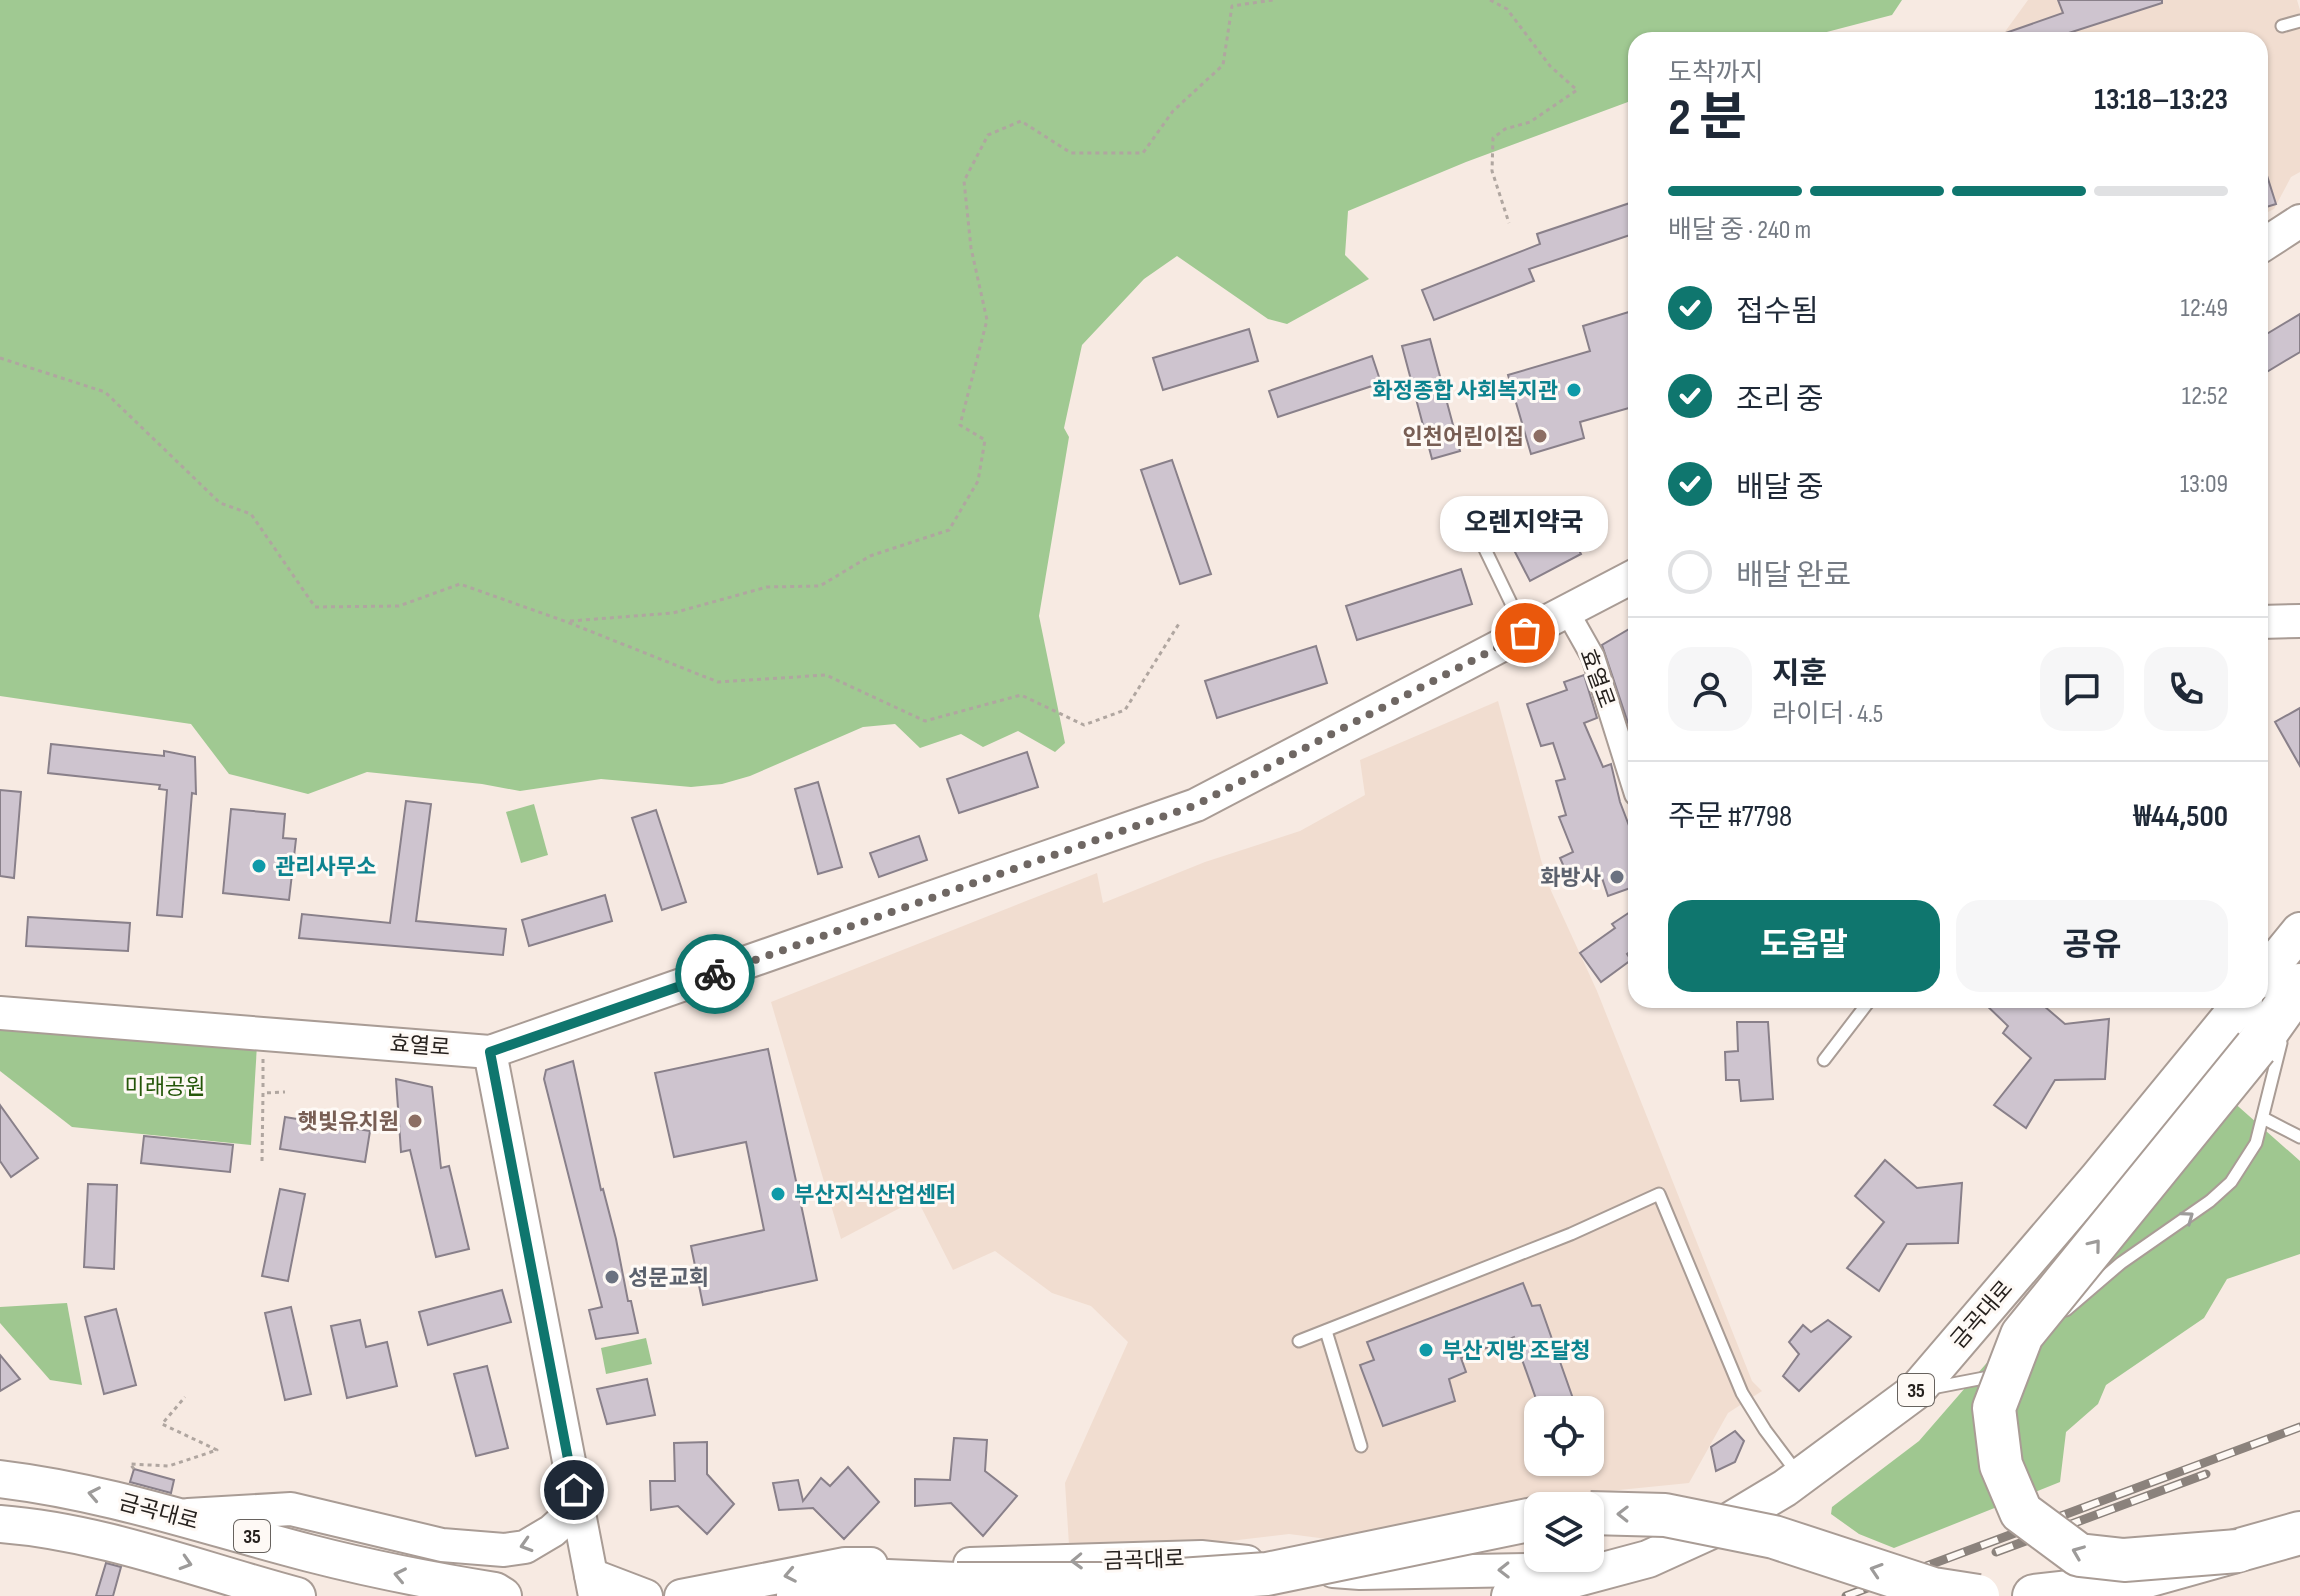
<!DOCTYPE html>
<html lang="ko">
<head>
<meta charset="utf-8">
<style>
	:root { --surface:#fff; --page:#f6f6f7; --text:#1f2937; --muted:#747a83; --line:#e0e1e3; --accent:#0f766e }
	body { margin:0; font-family:"Sofia Sans Condensed","Noto Sans KR",sans-serif; background:var(--page); color:var(--text); height:100vh; display:flex; flex-direction:column; font-size:30px; white-space:nowrap }
	* { box-sizing:border-box; margin:0 }
	p { font-size:26px; color:var(--muted) }
	.icon { flex:none; width:44px; height:44px; fill:none; stroke:currentColor; stroke-width:2; stroke-linecap:round; stroke-linejoin:round }
	.map { position:relative; flex:1; overflow:hidden }
	.drawer { position:absolute; left:1628px; top:32px; width:640px; height:976px; display:flex; flex-direction:column; background:var(--surface); border-radius:24px; box-shadow:0 2px 6px #0004 }
	.drawer>* { flex:none }
	.fabs { position:absolute; left:1524px; top:1396px; display:grid; gap:16px }
	.fabs a { display:grid; place-items:center; width:80px; height:80px; border-radius:16px; background:var(--surface); box-shadow:0 2px 6px #0004; font-size:40px }
	.pin { position:absolute; display:grid; place-items:center; width:68px; height:68px; color:#fff; margin:-34px; border:4px solid #fff; border-radius:50%; box-shadow:0 2px 8px #0007 }
	.courier { position:absolute; display:grid; place-items:center; width:80px; height:80px; margin:-40px; border:6px solid #0f766e; border-radius:50%; background:#fff; color:#222; box-shadow:0 2px 10px #0007 }
	.bubble { position:absolute; height:56px; border-radius:24px; background:var(--surface); box-shadow:0 2px 6px #0004; font-size:26px; font-weight:700; line-height:56px; text-align:center }
	.headline em { font-style:normal; font-weight:700 }
	.headline div { display:flex; flex-direction:column-reverse }
	.headline { display:flex; align-items:center; justify-content:space-between; height:136px; padding:0 40px }
	h1 { font-size:52px; font-weight:700; line-height:60px }
	.bar { display:grid; grid-template-columns:repeat(4,1fr); gap:12px 8px; align-content:center; height:96px; padding:0 40px }
	.bar i { height:10px; border-radius:6px; background:var(--line) }
	.bar .on { background:var(--accent) }
	.bar p { grid-column:span 4 }
	.line { display:flex; align-items:center; gap:20px; padding:0 40px; border-top:2px solid var(--line) }
	.line div { flex:1 }
	.round { display:grid; place-items:center; flex:none; width:84px; height:84px; border-radius:24px; background:var(--page) }
	ol { padding:0 40px; list-style:none }
	li { display:flex; align-items:center; gap:24px; height:88px }
	li p { margin-inline-start:auto }
	li .icon { padding:8px; border-radius:50%; background:var(--accent); color:#fff; stroke-width:4 }
	li:last-child { color:var(--muted) }
	li i { width:44px; height:44px; border:4px solid var(--line); border-radius:50% }
	.button { display:flex; gap:16px; margin-top:auto; padding:16px 40px }
	.button a { flex:1; height:92px; border-radius:24px; background:var(--accent); color:#fff; font-size:32px; font-weight:700; line-height:92px; text-align:center }
	.button a+a { background:var(--page); color:var(--text) }
	.map>svg:first-child { display:block }
</style>
</head>
<body>
<div class="map">
<svg width="2300" height="1596" viewBox="0 0 2300 1596">
	<rect width="100%" height="100%" fill="#f7eae2"/>
	<g fill="#f1ddd0" fill-rule="evenodd">
		<path d="M2028 0H2297L2300 10V172L2291 177 2274 209 2260 216V40H1999Z"/>
		<path d="M1498 701 1547 882 1597 991 1752 1381 1762 1391 1728 1413 1689 1483 1519 1500 1350 1542 1289 1534 1070 1560 1065 1483 1128 1342 1091 1306 1052 1293 995 1251 953 1270 917 1199 841 1239 771 1002 1097 873 1103 903 1205 862 1300 831 1365 795 1360 760ZM1538 1410H1590V1462H1538Z"/>
	</g>
	<g fill="#9fc790">
		<path d="M534 804 548 855 521 863 506 812Z"/>
		<path d="M0 1020 257 1045 251 1145 72 1127 0 1071Z"/>
		<path d="M2222 1092 2300 1161V1254L2227 1279 2204 1318 2106 1385 2098 1404 2066 1432 2060 1482 1894 1548 1859 1534 1831 1514 1832 1507 1919 1441Z"/>
		<path d="M67 1303 82 1385 50 1380 0 1323V1307Z"/>
		<path d="M646 1338 652 1364 606 1374 601 1348Z"/>
	</g>
	<path fill="#a0c992" d="M0 0H1902L1892 15 1796 40H1636V99L1466 162 1348 211 1345 255 1369 279 1287 324 1268 319 1177 256 1144 279 1082 345 1064 428 1069 437 1039 616 1065 743 1055 752 1018 731 983 747 961 734 920 748 895 724 863 727 750 776 722 784 691 787 601 779 520 791 482 784 367 772 308 794 229 774 191 724 0 696Z"/>
	<g fill="#cec4cf" stroke="#89808a" stroke-width="2">
		<path d="M2058 0H2162V3L2047 40H1992L1991 38 2063 13Z"/>
		<path d="M2263 163 2276 204 2260 209V164Z"/>
		<path d="M1636 201V233L1529 269 1534 281 1434 320 1422 290 1540 244 1537 234Z"/>
		<path d="M1632 311 1636 323V406L1580 422 1584 438 1531 454 1508 375 1590 351 1583 326Z"/>
		<path d="M2300 314V352L2260 376V338Z"/>
		<path d="M1249 329 1258 361 1163 390 1153 358Z"/>
		<path d="M1430 339 1460 451 1432 459 1402 346Z"/>
		<path d="M1372 356 1381 383 1278 417 1269 391Z"/>
		<path d="M1172 460 1211 574 1180 584 1141 470Z"/>
		<path d="M1553 500 1581 554 1530 581 1502 527Z"/>
		<path d="M1461 569 1472 604 1357 640 1346 606Z"/>
		<path d="M1636 625V747L1602 645Z"/>
		<path d="M1316 646 1327 683 1217 718 1205 681Z"/>
		<path d="M1584 675 1597 718 1584 723 1603 767 1611 764 1620 802 1636 844V886L1608 896 1600 872 1572 885 1560 858 1573 852 1559 817 1566 815 1556 781 1565 779 1553 743 1541 746 1527 704 1567 690 1564 682Z"/>
		<path d="M2300 708V766L2275 722Z"/>
		<path d="M51 744 164 756V751L195 757 196 794 192 793 182 917 157 915 167 790 159 789 160 785 48 773Z"/>
		<path d="M1027 752 1038 787 959 813 947 779Z"/>
		<path d="M818 782 842 867 818 874 795 789Z"/>
		<path d="M0 790 21 792 14 878 0 876Z"/>
		<path d="M406 801 431 804 416 921 506 929 503 955 299 938 302 914 390 923Z"/>
		<path d="M231 809 285 814 283 838 296 839 289 900 223 893Z"/>
		<path d="M656 810 686 902 662 910 632 818Z"/>
		<path d="M919 836 927 860 879 877 870 853Z"/>
		<path d="M605 895 612 921 529 946 522 920Z"/>
		<path d="M1636 908V947L1627 954 1631 960 1601 982 1580 953 1615 928 1612 924Z"/>
		<path d="M28 917 130 923 128 951 26 946Z"/>
		<path d="M1981 1000H2037L2065 1024 2109 1019 2105 1079 2055 1080 2026 1128 1994 1105 2031 1058 2003 1033 2008 1026Z"/>
		<path d="M1737 1022H1768L1773 1099 1741 1101 1739 1080H1726L1725 1052 1738 1051Z"/>
		<path d="M768 1049 817 1280 703 1305 691 1246 764 1230 746 1142 674 1157 655 1073Z"/>
		<path d="M573 1061 601 1190 603 1189 616 1239 628 1301H631L638 1333 596 1339 589 1310 602 1307 544 1079 546 1070Z"/>
		<path d="M396 1079 432 1087 441 1168 449 1166 469 1249 436 1257 410 1150 401 1152Z"/>
		<path d="M0 1105 38 1158 11 1177 0 1161Z"/>
		<path d="M285 1117 370 1131 365 1162 280 1149Z"/>
		<path d="M144 1136 233 1145 230 1172 141 1163Z"/>
		<path d="M1885 1160 1917 1188 1962 1183 1958 1243 1907 1244 1879 1291 1847 1268 1884 1222 1855 1196Z"/>
		<path d="M88 1184 117 1185 114 1269 84 1267Z"/>
		<path d="M280 1189 305 1194 288 1281 262 1276Z"/>
		<path d="M1523 1283 1532 1306 1540 1305 1577 1410H1540L1514 1337 1461 1358 1466 1372 1449 1379 1455 1401 1383 1426 1360 1365 1374 1360 1367 1342Z"/>
		<path d="M502 1290 511 1322 428 1345 419 1312Z"/>
		<path d="M291 1307 311 1394 285 1400 265 1313Z"/>
		<path d="M116 1309 136 1385 104 1394 85 1317Z"/>
		<path d="M360 1320 366 1347 387 1342 397 1386 347 1398 331 1326Z"/>
		<path d="M1828 1320 1851 1337 1799 1391 1783 1376 1799 1354 1789 1342 1803 1325 1811 1332Z"/>
		<path d="M0 1355 20 1379 0 1391Z"/>
		<path d="M487 1366 508 1448 476 1456 454 1374Z"/>
		<path d="M647 1379 655 1415 607 1424 597 1389Z"/>
		<path d="M1735 1431 1744 1441 1735 1462 1716 1471 1711 1447Z"/>
		<path d="M954 1438 987 1440 985 1471 1017 1496 983 1536 951 1503 915 1506V1479L950 1480Z"/>
		<path d="M707 1442V1474L734 1504 707 1534 678 1506 651 1510 650 1481H675L674 1443Z"/>
		<path d="M848 1467 879 1502 844 1539 813 1508 779 1510 773 1483 798 1480 803 1501 821 1478 830 1486Z"/>
		<path d="M134 1469 174 1480 171 1493 130 1482Z"/>
		<path d="M106 1563 121 1567 113 1596H96Z"/>
	</g>
	<g fill="none" stroke-linecap="round" stroke-linejoin="round">
		<g stroke="#a99c95" stroke-width="15">
			<g id="lane">
				<path d="M2282 26 2300 21"/>
				<path d="M1469 516 1525 632"/>
				<path d="M1824 1060 1870 1000"/>
				<path d="M2263 1118 2300 1137"/>
				<path d="M2066 1310 2121 1263 2210 1201 2231 1182 2256 1143 2281 1043"/>
				<path d="M1326 1331 1361 1446"/>
				<path d="M1299 1341 1571 1234 1659 1194 1742 1393 1765 1430 1798 1474"/>
				<path d="M1932 1388 1989 1377 1996 1371"/>
			</g>
		</g>
		<g stroke="#a99c95" stroke-width="26">
			<path id="street" d="M1567 611 1593 657 1636 794"/>
		</g>
		<g stroke="#a99c95" stroke-width="36">
			<g id="secondary">
				<path d="M2260 247 2300 221"/>
				<path d="M2260 622 2300 621"/>
				<path d="M0 1013 490 1052 1196 805 1636 575"/>
				<path d="M490 1052 595 1596"/>
				<path d="M188 1515 291 1509 442 1545 504 1550 525 1547 552 1531 562 1522 574 1490"/>
				<path d="M970 1564 1201 1557 1247 1562"/>
				<path d="M1333 1571 1360 1573 1582 1569"/>
				<path d="M591 1575 646 1596"/>
				<path d="M681 1596 845 1564H871"/>
			</g>
		</g>
		<g stroke="#a99c95" stroke-width="40">
			<g id="primary">
				<path d="M2260 980 2300 931"/>
				<path d="M0 1479C108 1492 205 1526 309 1553 371 1569 432 1581 495 1591L503 1596"/>
				<path d="M0 1524C103 1532 199 1570 297 1596"/>
				<path d="M1510 1596 1648 1559 1725 1524 1785 1488 1916 1391 2098 1178 2244 1000"/>
			</g>
		</g>
		<g stroke="#a99c95" stroke-width="46">
			<g id="highway">
				<path d="M2256 1047 2300 985"/>
				<path d="M798 1596 864 1580 957 1584"/>
				<path d="M2034 1596 2104 1588 2300 1533"/>
			</g>
		</g>
		<g stroke="#b0a6a0" stroke-width="3" stroke-dasharray="4 4" stroke-linecap="butt">
			<path d="M1490 0 1507 9 1550 66 1577 90 1530 122 1505 129 1493 138 1492 171 1509 223"/>
			<path d="M0 358 105 392 220 503 251 514 315 607 399 606 460 584 567 622 718 682 826 675 925 721 1021 695 1084 725 1125 710 1180 622"/>
			<path d="M570 621 673 613 767 587 820 586 870 556 949 530 978 481 985 440 960 425 987 320 971 248 964 181 988 135 1021 121 1071 153H1143L1173 111 1223 65 1232 6 1273 0"/>
			<path d="M263 1059V1091"/>
			<path d="M262 1161 263 1093 285 1092"/>
			<path d="M134 1469 130 1464 169 1466 217 1450 162 1424 185 1397"/>
		</g>
		<use href="#lane" stroke="#fff" stroke-width="11"/>
		<use href="#street" stroke="#fff" stroke-width="22"/>
		<use href="#secondary" stroke="#fff" stroke-width="32"/>
		<use href="#primary" stroke="#fff" stroke-width="36"/>
		<use href="#highway" stroke="#fff" stroke-width="42"/>
		<g stroke="#8b827c" stroke-width="9">
			<g id="rail">
				<path d="M1996 1552 2206 1474"/>
				<path d="M1846 1596 2300 1427"/>
			</g>
		</g>
		<use href="#rail" stroke="#fef9f5" stroke-width="6" stroke-dasharray="18" stroke-linecap="butt"/>
		<g stroke="#a99c95" stroke-width="46" stroke-linecap="butt">
			<g id="highway-bridge">
				<path d="M1590 1513 1665 1515 1774 1537 1933 1589 1978 1596"/>
				<path d="M2238 1551 2124 1560 2079 1555 2021 1512 2001 1465 1994 1408 2022 1335 2256 1047"/>
				<path d="M957 1584H1122L1267 1574 1538 1518"/>
			</g>
		</g>
		<use href="#highway-bridge" stroke="#fff" stroke-width="42"/>
	</g>
	<defs><path id="oneway-chevron" d="M-2-3.5L2.5 0L-2 3.5" fill="none" stroke-width="1.6" stroke-linecap="round" stroke-linejoin="round" transform="scale(2)"/></defs>
	<g stroke="#9d9b9a">
		<use href="#oneway-chevron" transform="translate(2188 1217) rotate(-36)"/>
		<use href="#oneway-chevron" transform="translate(2095 1245) rotate(-51)"/>
		<use href="#oneway-chevron" transform="translate(94 1494) rotate(-169)"/>
		<use href="#oneway-chevron" transform="translate(1623 1514) rotate(-179)"/>
		<use href="#oneway-chevron" transform="translate(526 1545) rotate(163)"/>
		<use href="#oneway-chevron" transform="translate(2078 1552) rotate(-158)"/>
		<use href="#oneway-chevron" transform="translate(1077 1561) rotate(178)"/>
		<use href="#oneway-chevron" transform="translate(186 1563) rotate(17)"/>
		<use href="#oneway-chevron" transform="translate(1504 1570) rotate(179)"/>
		<use href="#oneway-chevron" transform="translate(1876 1570) rotate(-162)"/>
		<use href="#oneway-chevron" transform="translate(400 1575) rotate(-168)"/>
		<use href="#oneway-chevron" transform="translate(790 1575) rotate(169)"/>
	</g>
	<g fill="none" stroke-linecap="round" stroke-linejoin="round">
		<path stroke="#6f6763" stroke-width="8" stroke-dasharray="0 14.4" d="M715 974 1196 805 1525 633"/>
		<path stroke="#0f766e" stroke-width="10" d="M574 1490 490 1052 715 974"/>
	</g>
	<g fill="#0f9aa8" stroke="#fef9f5" stroke-width="3">
		<circle cx="1574" cy="390" r="8"/>
		<circle cx="259" cy="866" r="8"/>
		<circle cx="778" cy="1194" r="8"/>
		<circle cx="1426" cy="1350" r="8"/>
	</g>
	<g fill="#8d6e63" stroke="#fef9f5" stroke-width="3">
		<circle cx="1540" cy="436" r="8"/>
		<circle cx="415" cy="1121" r="8"/>
	</g>
	<g fill="#6b7280" stroke="#fef9f5" stroke-width="3">
		<circle cx="1617" cy="877" r="8"/>
		<circle cx="612" cy="1277" r="8"/>
	</g>
	<g text-anchor="middle" stroke-width="6" stroke-linejoin="round" paint-order="stroke">
		<g fill="#fef9f5" stroke="#67625e" stroke-width="2">
			<rect x="1898" y="1374" width="36" height="32" rx="6"/>
			<rect x="234" y="1520" width="36" height="32" rx="6"/>
		</g>
		<g font-size="20" font-weight="bold" fill="#26211e">
			<text x="1916" y="1397">35</text>
			<text x="252" y="1543">35</text>
		</g>
		<g font-size="22" font-weight="bold" fill="#0d838f" stroke="#fef9f5" text-anchor="start">
			<text x="1558" y="398" text-anchor="end">화정종합 사회복지관</text>
			<text x="275" y="874">관리사무소</text>
			<text x="794" y="1202">부산지식산업센터</text>
			<text x="1442" y="1358">부산 지방 조달청</text>
		</g>
		<g font-size="22" font-weight="bold" fill="#785e54" stroke="#fef9f5" text-anchor="end">
			<text x="1524" y="444">인천어린이집</text>
			<text x="399" y="1129">햇빛유치원</text>
		</g>
		<g font-size="22" fill="#26211e" stroke="#fef9f5">
			<text transform="translate(1598 678) rotate(70)" y="8">효열로</text>
			<text transform="translate(420 1045) rotate(4)" y="8">효열로</text>
			<text transform="translate(1981 1314) rotate(-49)" y="8">금곡대로</text>
			<text transform="translate(159 1511) rotate(15)" y="8">금곡대로</text>
			<text transform="translate(1144 1559) rotate(-2)" y="8">금곡대로</text>
		</g>
		<g font-size="22" font-weight="bold" fill="#5b616d" stroke="#fef9f5" text-anchor="end">
			<text x="1601" y="885">화방사</text>
			<text x="628" y="1285" text-anchor="start">성문교회</text>
		</g>
		<g font-size="22" fill="#245609" stroke="#fef9f5">
			<text x="165" y="1094">미래공원</text>
		</g>
	</g>
</svg>
<div class="fabs">
<a><svg class="icon" aria-label="locate" viewBox="0 0 24 24"><circle cx="12" cy="12" r="6"/><path d="M12 2v4M12 18v4M2 12h4M18 12h4"/></svg></a>
<a><svg class="icon" aria-label="layers" viewBox="0 0 24 24"><path d="M12 4l9 5-9 5-9-5zM3 14l9 5 9-5"/></svg></a>
</div>
<div class="pin" style="left:1525px;top:633px;background:#ea580c"><svg class="icon" aria-label="bag" viewBox="0 0 24 24"><path d="M5 8h14l-1 12H6zM9 8a3 3 0 0 1 6 0"/></svg></div>
<div class="pin" style="left:574px;top:1490px;background:#1f2937"><svg class="icon" aria-label="home" viewBox="0 0 24 24"><path d="M3 11l9-7 9 7M6 9v11h12V9"/></svg></div>
<div class="courier" style="left:715px;top:974px"><svg class="icon" aria-label="bike" viewBox="0 0 24 24"><circle cx="6" cy="16" r="4"/><circle cx="18" cy="16" r="4"/><path d="M6 16l4-8h5l3 8M10 8l3 8H6M13 5h3"/></svg></div>
<div class="bubble" style="left:1440px;top:496px;width:168px">오렌지약국</div>
<section class="drawer">
<div class="headline"><div><h1>2 분</h1><p>도착까지</p></div><em>13:18–13:23</em></div>
<div class="bar"><i class="on"></i><i class="on"></i><i class="on"></i><i></i><p>배달 중 · 240 m</p></div>
<ol>
<li><svg class="icon" aria-label="check" viewBox="0 0 24 24"><path d="M5 12l5 5 9-10"/></svg>접수됨<p>12:49</p></li>
<li><svg class="icon" aria-label="check" viewBox="0 0 24 24"><path d="M5 12l5 5 9-10"/></svg>조리 중<p>12:52</p></li>
<li><svg class="icon" aria-label="check" viewBox="0 0 24 24"><path d="M5 12l5 5 9-10"/></svg>배달 중<p>13:09</p></li>
<li><i></i>배달 완료</li>
</ol>
<div class="line" style="height:144px"><a class="round"><svg class="icon" aria-label="person" viewBox="0 0 24 24"><circle cx="12" cy="8" r="4"/><path d="M4 21q1-7 8-7t8 7"/></svg></a><div><b>지훈</b><p>라이더 · 4.5</p></div><a class="round"><svg class="icon" aria-label="chat" viewBox="0 0 24 24"><path d="M4 5h16v11H9l-5 4z"/></svg></a><a class="round"><svg class="icon" aria-label="phone" viewBox="0 0 24 24"><path d="M5 4h4l2 5-3 2q2 4 5 5l2-3 5 2v4C11 20 4 13 5 4z"/></svg></a></div>
<div class="line" style="height:104px"><div>주문 #7798</div><b>₩44,500</b></div>
<div class="button"><a>도움말</a><a>공유</a></div>
</section>
</div>
</body>
</html>
